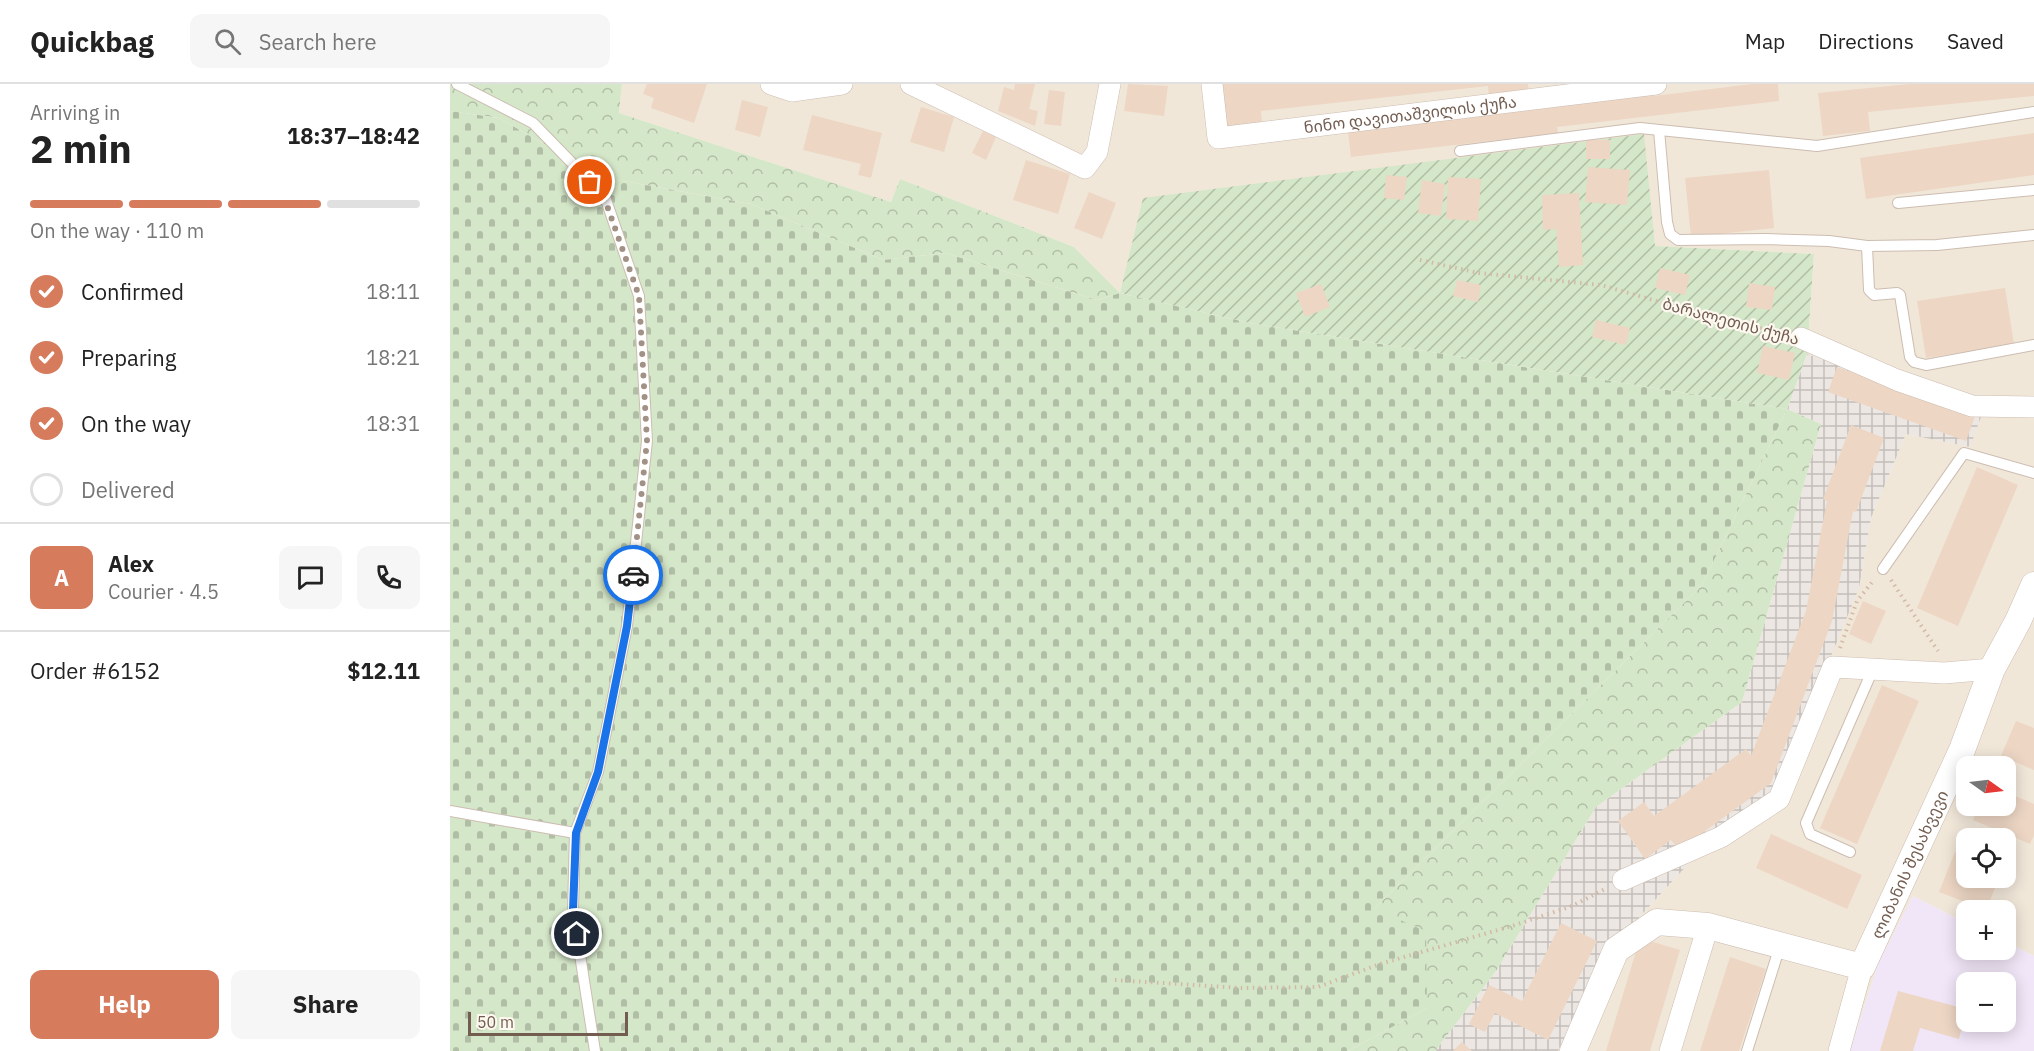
<!DOCTYPE html>
<html lang="en">
<head>
<meta charset="utf-8">
<style>
	:root { --surface:#fff; --page:#f6f6f6; --text:#222; --muted:#767676; --line:#e0e0e0; --accent:#d77b5d }
	body { margin:0; font-family:"IBM Plex Sans","Noto Sans Georgian",sans-serif; background:var(--page); color:var(--text); height:100vh; display:flex; flex-direction:column; font-size:22px; white-space:nowrap }
	* { box-sizing:border-box; margin:0 }
	p { font-size:20px; color:var(--muted) }
	.icon { flex:none; width:33px; height:33px; fill:none; stroke:currentColor; stroke-width:2; stroke-linecap:round; stroke-linejoin:round }
	.map { position:relative; flex:1; overflow:hidden }
	.sheet { display:flex; flex-direction:column; background:var(--surface); width:450px }
	.sheet>* { flex:none }
	.needle { width:39px; rotate:104deg }
	.tools { position:absolute; left:1506px; top:672px; display:grid; gap:12px }
	.tools a { display:grid; place-items:center; width:60px; height:60px; border-radius:12px; background:var(--surface); box-shadow:0 3px 15px #0003; font-size:30px }
	.scale { position:absolute; left:18px; bottom:15px; width:160px; box-sizing:border-box; padding-left:6px; border:3px solid #735d50; border-top:0; font-size:16px; line-height:21px; white-space:nowrap; color:#735d50; -webkit-text-stroke:4px #fdf8f0; paint-order:stroke }
	.pin { position:absolute; display:grid; place-items:center; width:51px; height:51px; color:#fff; margin:-26px; border:3px solid #fff; border-radius:50%; box-shadow:0 2px 6px #0007 }
	.courier { position:absolute; display:grid; place-items:center; width:60px; height:60px; margin:-30px; border:4px solid #1a73e8; border-radius:50%; background:#fff; color:#222; box-shadow:0 2px 8px #0007 }
	.headline em { font-style:normal; font-weight:700 }
	.headline div { display:flex; flex-direction:column-reverse }
	.headline { display:flex; align-items:center; justify-content:space-between; height:102px; padding:0 30px }
	h1 { font-size:39px; font-weight:700; line-height:45px }
	.bar { display:grid; grid-template-columns:repeat(4,1fr); gap:9px 6px; align-content:center; height:72px; padding:0 30px }
	.bar i { height:8px; border-radius:4px; background:var(--line) }
	.bar .selected { background:var(--accent) }
	.bar p { grid-column:span 4 }
	.line { display:flex; align-items:center; gap:15px; padding:0 30px; border-top:2px solid var(--line) }
	.line div { flex:1 }
	.round { display:grid; place-items:center; flex:none; width:63px; height:63px; border-radius:12px; background:var(--page) }
	ol { padding:0 30px; list-style:none }
	li { display:flex; align-items:center; gap:18px; height:66px }
	li p { margin-inline-start:auto }
	li .icon { padding:6px; border-radius:50%; background:var(--accent); color:#fff; stroke-width:4 }
	li:last-child { color:var(--muted) }
	li i { width:33px; height:33px; border:3px solid var(--line); border-radius:50% }
	.action { display:flex; gap:12px; margin-top:auto; padding:12px 30px }
	.action a { flex:1; height:69px; border-radius:12px; background:var(--accent); color:#fff; font-size:24px; font-weight:700; line-height:69px; text-align:center }
	.action a+a { background:var(--page); color:var(--text) }
	header { display:flex; align-items:center; gap:36px; box-sizing:border-box; height:84px; padding:0 30px; background:var(--surface); border-bottom:2px solid var(--line) }
	header strong { font-size:28px }
	nav { display:flex; gap:33px; margin-inline-start:auto; font-size:21px }
	.search { width:420px; height:54px; background:var(--page); display:flex; align-items:center; gap:15px; box-sizing:border-box; padding:0 21px; border-radius:12px; color:var(--muted); font-size:22px }
	main { display:flex; flex:1; min-height:0 }
	.map>svg:first-child { display:block }
</style>
</head>
<body>
<header>
<strong>Quickbag</strong>
<div class="search"><svg class="icon" aria-label="search" viewBox="0 0 24 24"><circle cx="10" cy="10" r="6"/><path d="M15 15l6 6"/></svg>Search here</div>
<nav><a>Map</a><a>Directions</a><a>Saved</a></nav>
</header>
<main>
<section class="sheet">
<div class="headline"><div><h1>2 min</h1><p>Arriving in</p></div><em>18:37–18:42</em></div>
<div class="bar"><i class="selected"></i><i class="selected"></i><i class="selected"></i><i></i><p>On the way · 110 m</p></div>
<ol>
<li><svg class="icon" aria-label="check" viewBox="0 0 24 24"><path d="M5 12l5 5 9-10"/></svg>Confirmed<p>18:11</p></li>
<li><svg class="icon" aria-label="check" viewBox="0 0 24 24"><path d="M5 12l5 5 9-10"/></svg>Preparing<p>18:21</p></li>
<li><svg class="icon" aria-label="check" viewBox="0 0 24 24"><path d="M5 12l5 5 9-10"/></svg>On the way<p>18:31</p></li>
<li><i></i>Delivered</li>
</ol>
<div class="line" style="height:108px"><b class="round" style="background:var(--accent);color:#fff">A</b><div><b>Alex</b><p>Courier · 4.5</p></div><a class="round"><svg class="icon" aria-label="chat" viewBox="0 0 24 24"><path d="M4 5h16v11H9l-5 4z"/></svg></a><a class="round"><svg class="icon" aria-label="phone" viewBox="0 0 24 24"><path d="M5 4h4l2 5-3 2q2 4 5 5l2-3 5 2v4C11 20 4 13 5 4z"/></svg></a></div>
<div class="line" style="height:78px"><div>Order #6152</div><b>$12.11</b></div>
<div class="action"><a>Help</a><a>Share</a></div>
</section>
<div class="map">
<svg width="1584" height="967" viewBox="0 0 1584 967">
	<defs>
		<pattern id="industrial-grid" width="8" height="8" patternUnits="userSpaceOnUse" patternTransform="scale(1.5)"><rect width="8" height="8" fill="#ece7e2"/><path d="M0 4h8M4 0v8" fill="none" stroke="#c4beba"/></pattern>
		<pattern id="forest-crowns" width="20" height="18" patternUnits="userSpaceOnUse" patternTransform="scale(1.5)"><rect width="20" height="18" fill="#d5e7c9"/><path d="M2 6a3 3 0 1 1 6 0M12 15a3 3 0 1 1 6 0" fill="none" stroke="#b1bea6"/></pattern>
		<pattern id="cemetery-stones" width="16" height="16" patternUnits="userSpaceOnUse" patternTransform="scale(1.5)"><rect width="16" height="16" fill="#d5e7c9"/><path d="M2 7V4a2 2 0 0 1 4 0v3zM10 15v-3a2 2 0 0 1 4 0v3z" fill="#b1bea6"/></pattern>
		<pattern id="garden-furrows" width="10" height="10" patternUnits="userSpaceOnUse" patternTransform="scale(1.5)"><rect width="10" height="10" fill="#d5e7c9"/><path d="M-1 1l2-2M0 10L10 0M9 11l2-2" fill="none" stroke="#b1bea6"/></pattern>
	</defs>
	<rect width="100%" height="100%" fill="#faf4ea"/>
	<path fill="#f1e7d9" fill-rule="evenodd" d="M172 0H1584V872L1556 858V826H1516V839L1463 812 1428 880 1400 967H1108L1159 866 1267 749 1409 504 1421 434 1456 350 1520 363 1531 330 1357 270 1364 170 1205 162 694 114 670 209 624 163 450 95 441 118 169 29ZM1516 682H1556V722H1516ZM1516 754H1556V794H1516Z"/>
	<path fill="url(#industrial-grid)" d="M1357 270 1532 330 1520 363 1456 350 1421 434 1409 504 1324 711 1267 749 1159 866 1108 967H985L1046 887 1146 723 1292 618 1371 340 1337 325Z"/>
	<path fill="#f1e6f7" fill-rule="evenodd" d="M1463 812 1516 839V866H1556V858L1584 872V967H1400L1428 880ZM1516 898H1556V938H1516Z"/>
	<g fill="url(#forest-crowns)">
		<path d="M0 0H172L169 29 441 118 450 95 624 163 670 209 647 216 495 169 433 176 301 120 151 93 49 34 0 27Z"/>
		<path d="M1337 325 1371 340 1292 618 1146 723 1046 887 985 967H898L977 924 924 825 1252 501Z"/>
	</g>
	<path fill="url(#cemetery-stones)" d="M0 27 49 34 151 93 301 120 433 176 495 169 647 216 670 209 800 239 1337 325 1252 501 924 825 976 847 977 924 898 967H0Z"/>
	<path fill="url(#garden-furrows)" d="M1194 50 1205 162 1364 170 1357 270 1337 325 800 239 670 209 693 114Z"/>
	<g fill="#edd6c4">
		<path d="M197 0H257L244 39 201 24 204 14 193 10Z"/>
		<path d="M565 0H585L579 25 588 27 585 42 548 27 554 3 564 6Z"/>
		<path d="M678 0 718 2 714 32 674 27Z"/>
		<path d="M769 0H1078L1079 9 1039 13 1038 2 811 27 812 42 774 47Z"/>
		<path d="M1302 0H1328L1329 17 1107 43 1108 49 901 73 898 48 1105 23 1104 18 1203 7 1204 12Z"/>
		<path d="M1459 0H1584V12L1418 28 1420 47 1373 52 1368 9Z"/>
		<path d="M599 6 615 8 611 42 594 40Z"/>
		<path d="M292 16 318 23 310 53 285 46Z"/>
		<path d="M471 23 504 33 494 68 460 58Z"/>
		<path d="M362 31 432 49 421 94 408 91 411 80 353 66Z"/>
		<path d="M533 47 546 53 536 76 522 69Z"/>
		<path d="M1584 49V91L1416 115 1410 74Z"/>
		<rect x="1136" y="56" width="24" height="19"/>
		<path d="M576 76 620 90 608 130 563 116Z"/>
		<path d="M1138 83 1180 86 1177 121 1135 118Z"/>
		<path d="M1319 86 1324 144 1241 153 1235 94Z"/>
		<path d="M936 91 957 93 954 116 934 114Z"/>
		<path d="M998 93 1031 95 1028 137 996 135Z"/>
		<path d="M972 96 995 100 991 132 968 129Z"/>
		<path d="M639 108 666 119 652 155 624 144Z"/>
		<path d="M1129 109 1133 181 1109 183 1106 145 1093 146 1092 111Z"/>
		<path d="M1210 184 1240 191 1235 211 1205 204Z"/>
		<path d="M1007 196 1031 201 1028 218 1003 212Z"/>
		<path d="M1299 199 1325 203 1322 226 1296 223Z"/>
		<path d="M871 200 880 223 855 233 846 209Z"/>
		<path d="M1555 204 1564 260 1476 274 1467 217Z"/>
		<path d="M1146 236 1180 244 1176 261 1142 253Z"/>
		<path d="M1313 262 1345 269 1339 296 1307 289Z"/>
		<path d="M1387 283 1525 332 1516 357 1378 308Z"/>
		<path d="M1401 341 1434 354 1406 428 1403 427 1382 537 1321 699 1229 766 1221 756 1195 775 1168 737 1194 718 1204 732 1296 665 1301 672 1356 527 1377 417 1373 415Z"/>
		<path d="M1527 383 1568 401 1508 542 1467 524Z"/>
		<path d="M1413 517 1436 527 1421 560 1399 550Z"/>
		<path d="M1432 601 1469 617 1407 760 1370 744Z"/>
		<path d="M1566 637 1584 644V686L1551 672Z"/>
		<path d="M1556 708 1584 720V751L1580 760 1523 736 1529 722H1556Z"/>
		<path d="M1321 750 1412 791 1397 825 1306 784Z"/>
		<path d="M1505 768 1516 773V794H1549L1536 826 1489 808Z"/>
		<path d="M1111 839 1147 857 1098 956 1045 929 1035 948 1019 940 1039 901 1072 917Z"/>
		<path d="M1190 854 1230 866 1200 967H1156Z"/>
		<path d="M1280 873 1316 885 1289 967H1250Z"/>
		<path d="M1448 907 1516 925 1509 955 1470 944 1463 967H1430Z"/>
		<path d="M1012 958 1022 967H1003Z"/>
	</g>
	<g fill="none" stroke-linecap="round" stroke-linejoin="round">
		<g stroke="#ccbdb1" stroke-width="12">
			<g id="service">
				<path d="M7 0 83 39 155 113 189 212 197 357 177 542 148 688 125 749 123 826 145 967"/>
				<path d="M1209 46 1217 138 1220 150 1228 156 1316 155 1379 157 1417 162 1487 161 1584 151"/>
				<path d="M1010 67 1190 44 1367 62 1584 28"/>
				<path d="M1448 119 1584 106"/>
				<path d="M1417 162 1419 206 1424 211 1447 209 1450 211 1460 273 1464 278 1476 281 1584 261"/>
				<path d="M1433 485 1514 369 1584 389"/>
				<path d="M0 727 125 749"/>
				<path d="M1400 768 1360 750 1356 739 1423 585"/>
				<path d="M1297 967 1330 862"/>
			</g>
		</g>
		<g stroke="#ccbdb1" stroke-width="22">
			<g id="minor">
				<path d="M321 0 342 7 392 0"/>
				<path d="M461 0 635 84 647 68 660 0"/>
				<path id="s1" d="M762 0 768 54 1206 0"/>
				<path d="M1351 254 1447 296 1522 322 1584 323"/>
				<path d="M1173 796 1271 753 1329 715 1383 583 1494 589 1542 585"/>
				<path d="M1220 967 1258 842"/>
				<path d="M1389 967 1412 883"/>
			</g>
		</g>
		<g stroke="#ccbdb1" stroke-width="27">
			<g id="tertiary">
				<path id="s2" d="M1123 967 1166 866 1207 838 1258 842 1412 883 1512 666 1542 585 1568 537 1584 501"/>
			</g>
		</g>
		<g stroke="#d2b9a7" stroke-width="4" stroke-dasharray="1.5 4.5" stroke-linecap="butt">
			<path d="M970 176 1029 189 1151 201 1268 235 1333 249"/>
			<path d="M1441 496 1488 567"/>
			<path d="M1390 564 1407 517 1423 497"/>
			<path d="M665 896 792 904 868 903 930 880 1062 842 1122 822 1157 804"/>
		</g>
		<use href="#service" stroke="#fff" stroke-width="10"/>
		<use href="#minor" stroke="#fff" stroke-width="21"/>
		<use href="#tertiary" stroke="#fff" stroke-width="26"/>
	</g>
	<g fill="none" stroke-linecap="round" stroke-linejoin="round">
		<path stroke="#a29286" stroke-width="6" stroke-dasharray="0 10.8" d="M140 98 154 113 189 212 197 357 183 491"/>
		<path stroke="#1a73e8" stroke-width="8" d="M127 850 123 826 126 749 148 688 177 542 183 491"/>
	</g>
	<g text-anchor="middle" stroke-width="4.5" stroke-linejoin="round" paint-order="stroke">
		<g font-size="16" fill="#735d50" stroke="#fdf8f0">
			<text dy="6" stroke="none"><textPath href="#s1" startOffset="248">ნინო დავითაშვილის ქუჩა</textPath></text>
			<text transform="translate(1281 237) rotate(15)" y="6">ბარალეთის ქუჩა</text>
			<text dy="6" stroke="none"><textPath href="#s2" startOffset="483">ლიბანის შესახვევი</textPath></text>
		</g>
	</g>
</svg>
<div class="tools">
<a><svg class="needle" viewBox="-14 -14 28 28"><path d="M0-13l5 13h-10z" fill="#e53935"/><path d="M0 13l5-13h-10z" fill="#767676"/></svg></a>
<a><svg class="icon" aria-label="locate" viewBox="0 0 24 24"><circle cx="12" cy="12" r="6"/><path d="M12 2v4M12 18v4M2 12h4M18 12h4"/></svg></a>
<a>+</a>
<a>−</a>
</div>
<div class="scale">50 m</div>
<div class="pin" style="left:140px;top:98px;background:#ea580c"><svg class="icon" aria-label="bag" viewBox="0 0 24 24"><path d="M5 8h14l-1 12H6zM9 8a3 3 0 0 1 6 0"/></svg></div>
<div class="pin" style="left:127px;top:850px;background:#1f2937"><svg class="icon" aria-label="home" viewBox="0 0 24 24"><path d="M3 11l9-7 9 7M6 9v11h12V9"/></svg></div>
<div class="courier" style="left:183px;top:491px"><svg class="icon" aria-label="car" viewBox="0 0 24 24"><path d="M5 17H2v-5l4-1 3-4h7l3 4 3 1v5h-3M9 17h6M6 11h13"/><circle cx="7" cy="17" r="2"/><circle cx="17" cy="17" r="2"/></svg></div>
</div>
</main>
</body>
</html>
